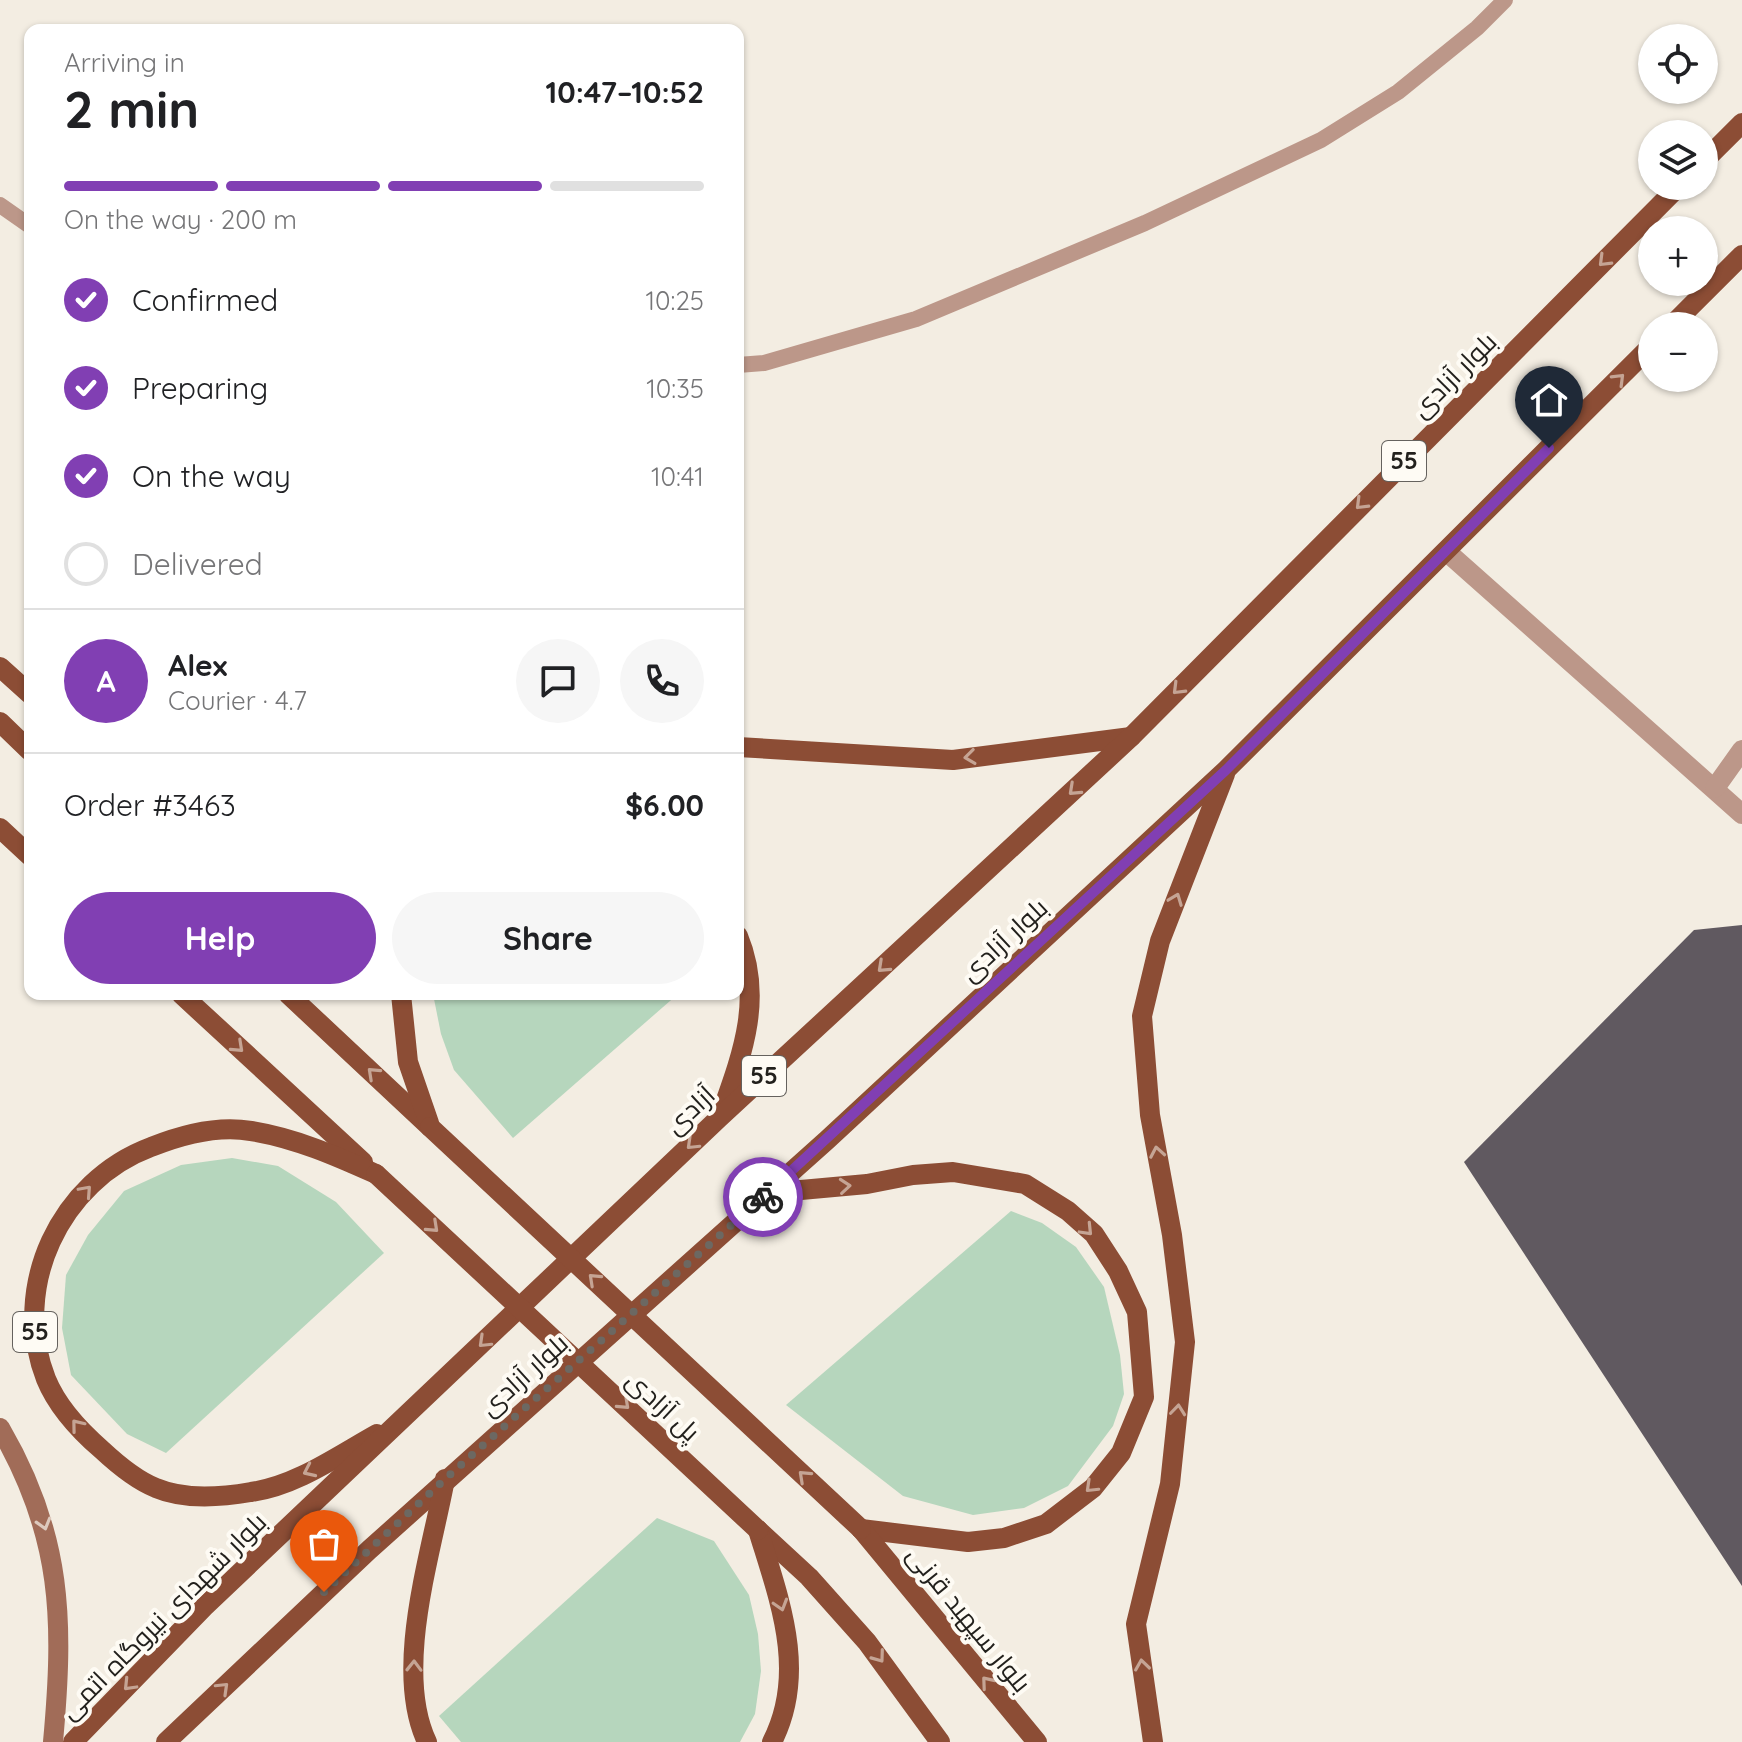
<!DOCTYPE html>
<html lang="en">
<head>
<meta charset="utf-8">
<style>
	:root { --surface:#fff; --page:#f6f6f6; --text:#202124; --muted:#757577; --line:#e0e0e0; --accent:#813fb3 }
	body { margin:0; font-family:Quicksand,Cairo,sans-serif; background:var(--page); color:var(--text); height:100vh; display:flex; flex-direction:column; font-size:30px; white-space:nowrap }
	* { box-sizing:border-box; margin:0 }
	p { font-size:26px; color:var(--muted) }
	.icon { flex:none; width:44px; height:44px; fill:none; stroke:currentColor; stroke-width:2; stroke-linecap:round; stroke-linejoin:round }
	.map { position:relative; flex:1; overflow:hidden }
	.sheet { position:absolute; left:24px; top:24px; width:720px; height:976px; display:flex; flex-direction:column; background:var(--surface); border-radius:16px; box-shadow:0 2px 6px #0004 }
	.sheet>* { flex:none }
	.buttons { position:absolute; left:1638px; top:24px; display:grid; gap:16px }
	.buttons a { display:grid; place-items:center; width:80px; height:80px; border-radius:50%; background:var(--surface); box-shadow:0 2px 6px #0004; font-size:40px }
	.pin { position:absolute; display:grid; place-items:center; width:68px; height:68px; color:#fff; margin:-82px -34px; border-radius:50% 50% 50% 0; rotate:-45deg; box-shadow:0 0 8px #0007 }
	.pin .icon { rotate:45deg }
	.courier { position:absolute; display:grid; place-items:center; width:80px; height:80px; margin:-40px; border:6px solid #813fb3; border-radius:50%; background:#fff; color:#222; box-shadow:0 2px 10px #0007 }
	.head em { font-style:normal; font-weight:700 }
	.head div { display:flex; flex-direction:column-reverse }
	.head { display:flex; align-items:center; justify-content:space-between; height:136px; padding:0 40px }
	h1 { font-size:52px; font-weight:700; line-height:60px }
	.bar { display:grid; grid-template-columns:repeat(4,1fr); gap:12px 8px; align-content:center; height:96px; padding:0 40px }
	.bar i { height:10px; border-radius:6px; background:var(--line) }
	.bar .active { background:var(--accent) }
	.bar p { grid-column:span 4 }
	.line { display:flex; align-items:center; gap:20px; padding:0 40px; border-top:2px solid var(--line) }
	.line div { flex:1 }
	.round { display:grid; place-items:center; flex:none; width:84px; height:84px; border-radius:42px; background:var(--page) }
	ol { padding:0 40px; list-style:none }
	li { display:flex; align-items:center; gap:24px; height:88px }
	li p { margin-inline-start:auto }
	li .icon { padding:8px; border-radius:50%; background:var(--accent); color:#fff; stroke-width:4 }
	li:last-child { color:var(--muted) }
	li i { width:44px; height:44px; border:4px solid var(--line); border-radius:50% }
	.cta { display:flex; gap:16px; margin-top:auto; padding:16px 40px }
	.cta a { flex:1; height:92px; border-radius:48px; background:var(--accent); color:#fff; font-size:32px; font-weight:700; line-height:92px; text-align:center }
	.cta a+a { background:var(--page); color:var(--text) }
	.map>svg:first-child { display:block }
</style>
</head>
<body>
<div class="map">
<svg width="1742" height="1742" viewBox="0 0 1742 1742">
	<rect width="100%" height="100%" fill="#f3ede2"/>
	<g fill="#b6d6bd">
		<path d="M433 994H678L513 1138 454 1070 441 1034Z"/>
		<path d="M232 1158 278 1166 336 1202 384 1253 166 1453 127 1434 71 1375 62 1328 66 1275 88 1235 124 1191 181 1165Z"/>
		<path d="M1011 1211 1042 1223 1076 1247 1104 1287 1120 1355 1124 1394 1113 1426 1068 1486 1024 1508 973 1515 903 1496 786 1405Z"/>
		<path d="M657 1518 714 1541 749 1595 758 1634 761 1671 755 1714 740 1742H461L439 1716Z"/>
	</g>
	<path fill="#605960" d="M1742 925V1586L1464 1162 1694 930Z"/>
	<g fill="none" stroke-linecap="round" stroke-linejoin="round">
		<g stroke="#bc9789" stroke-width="16">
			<path d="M0 205 30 226"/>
			<path d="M738 365 764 363 916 319 1145 223 1321 140 1398 92 1477 28 1505 0"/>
		</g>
		<g stroke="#bc9789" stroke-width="20">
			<path d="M1447 552 1742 814"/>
			<path d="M1715 788 1742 750"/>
		</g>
		<path stroke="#a16c58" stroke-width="20" d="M0 1428C63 1536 64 1621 53 1742"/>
		<g stroke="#8c4d35" stroke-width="20">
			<path d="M1704 161 1742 123"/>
			<path d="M1671 326 1742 255"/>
			<path d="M0 667 30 694"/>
			<path d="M0 722 30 751"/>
			<path d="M738 747 953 760 1131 737"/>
			<path d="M0 828 30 856"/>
			<path d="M181 994 363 1162"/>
			<path d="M288 994 430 1127"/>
			<path d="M401 994 408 1062 429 1123"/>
			<path d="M721 1114C742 1055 764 998 738 936"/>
			<path d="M376 1174C336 1156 295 1138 251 1131 218 1125 181 1135 151 1147 60 1181 10 1287 46 1379 57 1406 80 1431 102 1450 117 1464 136 1480 156 1488 184 1500 222 1497 251 1492 296 1486 339 1455 377 1434"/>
			<path d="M768 1193 867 1184 913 1175 953 1172 1025 1184 1068 1211 1094 1234 1118 1271 1137 1312 1144 1397 1121 1453 1093 1488 1046 1524 1004 1538 968 1542 861 1529"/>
			<path d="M861 1529 1037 1742"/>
			<path d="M758 1530 809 1577 867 1642 940 1742"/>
			<path d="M758 1530C779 1599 808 1672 772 1742"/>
			<path d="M73 1742 204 1607 719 1118 1131 737 1679 186"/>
			<path d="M166 1742 369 1550 827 1140 1226 770 1652 345"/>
			<path d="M427 1742C393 1670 431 1555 445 1479"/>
			<path d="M1153 1742 1136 1624 1170 1484 1185 1342 1172 1235 1150 1115 1142 1016 1160 941 1225 774"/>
		</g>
		<g stroke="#8c4d35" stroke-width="20">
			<path d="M430 1127 861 1529"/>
			<path d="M376 1174 758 1530"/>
		</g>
	</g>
	<defs><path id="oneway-chevron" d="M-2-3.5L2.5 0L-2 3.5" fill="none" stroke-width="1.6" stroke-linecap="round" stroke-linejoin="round" transform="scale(2)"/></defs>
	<g stroke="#c5a494">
		<use href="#oneway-chevron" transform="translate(1604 261) rotate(135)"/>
		<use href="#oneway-chevron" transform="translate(1619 379) rotate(-45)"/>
		<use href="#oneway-chevron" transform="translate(1361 504) rotate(135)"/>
		<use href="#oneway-chevron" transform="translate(1178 689) rotate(135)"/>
		<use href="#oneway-chevron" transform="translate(970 757) rotate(173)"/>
		<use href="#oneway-chevron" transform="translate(1074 790) rotate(137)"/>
		<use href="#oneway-chevron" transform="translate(1176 899) rotate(-69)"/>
		<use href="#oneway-chevron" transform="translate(883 967) rotate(137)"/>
		<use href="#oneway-chevron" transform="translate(238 1047) rotate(43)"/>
		<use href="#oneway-chevron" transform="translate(373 1073) rotate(-137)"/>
		<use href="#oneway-chevron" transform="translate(692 1144) rotate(136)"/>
		<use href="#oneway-chevron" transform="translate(1157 1152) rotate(-100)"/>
		<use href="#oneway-chevron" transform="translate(845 1186) rotate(-5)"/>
		<use href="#oneway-chevron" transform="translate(86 1191) rotate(-48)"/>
		<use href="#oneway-chevron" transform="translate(433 1227) rotate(43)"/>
		<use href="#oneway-chevron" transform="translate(1087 1230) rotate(46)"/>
		<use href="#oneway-chevron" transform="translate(594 1279) rotate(-137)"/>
		<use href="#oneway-chevron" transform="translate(484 1342) rotate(136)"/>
		<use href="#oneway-chevron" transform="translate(624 1404) rotate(43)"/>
		<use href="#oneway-chevron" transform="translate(1178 1410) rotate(-84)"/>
		<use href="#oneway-chevron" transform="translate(77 1425) rotate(-129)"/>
		<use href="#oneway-chevron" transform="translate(309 1471) rotate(155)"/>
		<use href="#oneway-chevron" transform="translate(804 1476) rotate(-137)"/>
		<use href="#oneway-chevron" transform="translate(1091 1487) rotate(136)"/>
		<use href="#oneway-chevron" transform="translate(781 1605) rotate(73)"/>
		<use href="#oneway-chevron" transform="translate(879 1657) rotate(54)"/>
		<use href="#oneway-chevron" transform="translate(1142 1665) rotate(-98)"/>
		<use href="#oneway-chevron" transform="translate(414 1666) rotate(-89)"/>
		<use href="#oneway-chevron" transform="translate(987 1682) rotate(-130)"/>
		<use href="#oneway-chevron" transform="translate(129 1685) rotate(134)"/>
		<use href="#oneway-chevron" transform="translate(223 1688) rotate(-44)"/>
	</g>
	<use stroke="#ddc9bd" href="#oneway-chevron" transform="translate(44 1524) rotate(74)"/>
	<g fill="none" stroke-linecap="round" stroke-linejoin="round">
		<path stroke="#6c6862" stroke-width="8" stroke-dasharray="0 14.4" d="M324 1592 445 1479 763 1197"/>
		<path stroke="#813fb3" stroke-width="10" d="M763 1197 1226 770 1549 448"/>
	</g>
	<g text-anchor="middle" stroke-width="8" stroke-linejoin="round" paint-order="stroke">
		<g fill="#fefbf4" stroke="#65625e" stroke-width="2">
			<rect x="1382" y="441" width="44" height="40" rx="6"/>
			<rect x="742" y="1056" width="44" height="40" rx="6"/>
			<rect x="13" y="1312" width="44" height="40" rx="6"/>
		</g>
		<g font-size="24" font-weight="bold" fill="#23211d">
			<text x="1404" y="469">55</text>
			<text x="764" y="1084">55</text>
			<text x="35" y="1340">55</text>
		</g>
		<g font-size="26" fill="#23211d" stroke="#fefbf4">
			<text transform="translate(1454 375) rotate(-45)" y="9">بلوار آزادی</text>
			<text transform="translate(1004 940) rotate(-43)" y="9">بلوار آزادی</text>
			<text transform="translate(690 1110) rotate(-43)" y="9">آزادی</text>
			<text transform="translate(524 1375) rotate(-42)" y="9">بلوار آزادی</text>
			<text transform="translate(663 1406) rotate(43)" y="9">پل آزادی</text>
			<text transform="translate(163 1616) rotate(-45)" y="9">بلوار شهدای نیروگاه اتمی</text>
			<text transform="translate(969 1619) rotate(51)" y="9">بلوار سپهبد قرنی</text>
		</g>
	</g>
</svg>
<div class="buttons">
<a><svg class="icon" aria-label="locate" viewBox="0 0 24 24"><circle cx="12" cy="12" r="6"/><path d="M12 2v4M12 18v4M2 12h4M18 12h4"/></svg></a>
<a><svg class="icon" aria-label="layers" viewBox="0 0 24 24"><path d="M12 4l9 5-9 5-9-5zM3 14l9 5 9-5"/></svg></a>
<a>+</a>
<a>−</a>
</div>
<div class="pin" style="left:324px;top:1592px;background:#ea580c"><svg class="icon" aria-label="bag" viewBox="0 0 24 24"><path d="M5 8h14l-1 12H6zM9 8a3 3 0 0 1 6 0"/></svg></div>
<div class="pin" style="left:1549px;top:448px;background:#1f2937"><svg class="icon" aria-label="home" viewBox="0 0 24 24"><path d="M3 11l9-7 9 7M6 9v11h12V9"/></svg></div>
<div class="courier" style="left:763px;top:1197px"><svg class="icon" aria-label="bike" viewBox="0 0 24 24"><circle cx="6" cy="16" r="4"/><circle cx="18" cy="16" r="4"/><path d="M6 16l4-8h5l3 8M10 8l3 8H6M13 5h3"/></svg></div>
<section class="sheet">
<div class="head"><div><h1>2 min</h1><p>Arriving in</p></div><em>10:47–10:52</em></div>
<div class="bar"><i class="active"></i><i class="active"></i><i class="active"></i><i></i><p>On the way · 200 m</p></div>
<ol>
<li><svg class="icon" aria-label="check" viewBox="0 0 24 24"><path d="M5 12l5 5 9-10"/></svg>Confirmed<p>10:25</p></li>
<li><svg class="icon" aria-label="check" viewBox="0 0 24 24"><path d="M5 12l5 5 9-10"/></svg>Preparing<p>10:35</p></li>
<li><svg class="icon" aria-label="check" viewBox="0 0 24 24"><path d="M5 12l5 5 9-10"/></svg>On the way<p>10:41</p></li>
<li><i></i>Delivered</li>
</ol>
<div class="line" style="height:144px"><b class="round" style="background:var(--accent);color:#fff">A</b><div><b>Alex</b><p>Courier · 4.7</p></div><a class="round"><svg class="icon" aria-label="chat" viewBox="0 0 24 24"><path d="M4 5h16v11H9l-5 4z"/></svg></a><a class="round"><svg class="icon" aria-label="phone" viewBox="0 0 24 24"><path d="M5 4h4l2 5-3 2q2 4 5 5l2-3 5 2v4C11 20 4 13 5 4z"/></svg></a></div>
<div class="line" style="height:104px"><div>Order #3463</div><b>$6.00</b></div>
<div class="cta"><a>Help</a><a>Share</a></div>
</section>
</div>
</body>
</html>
